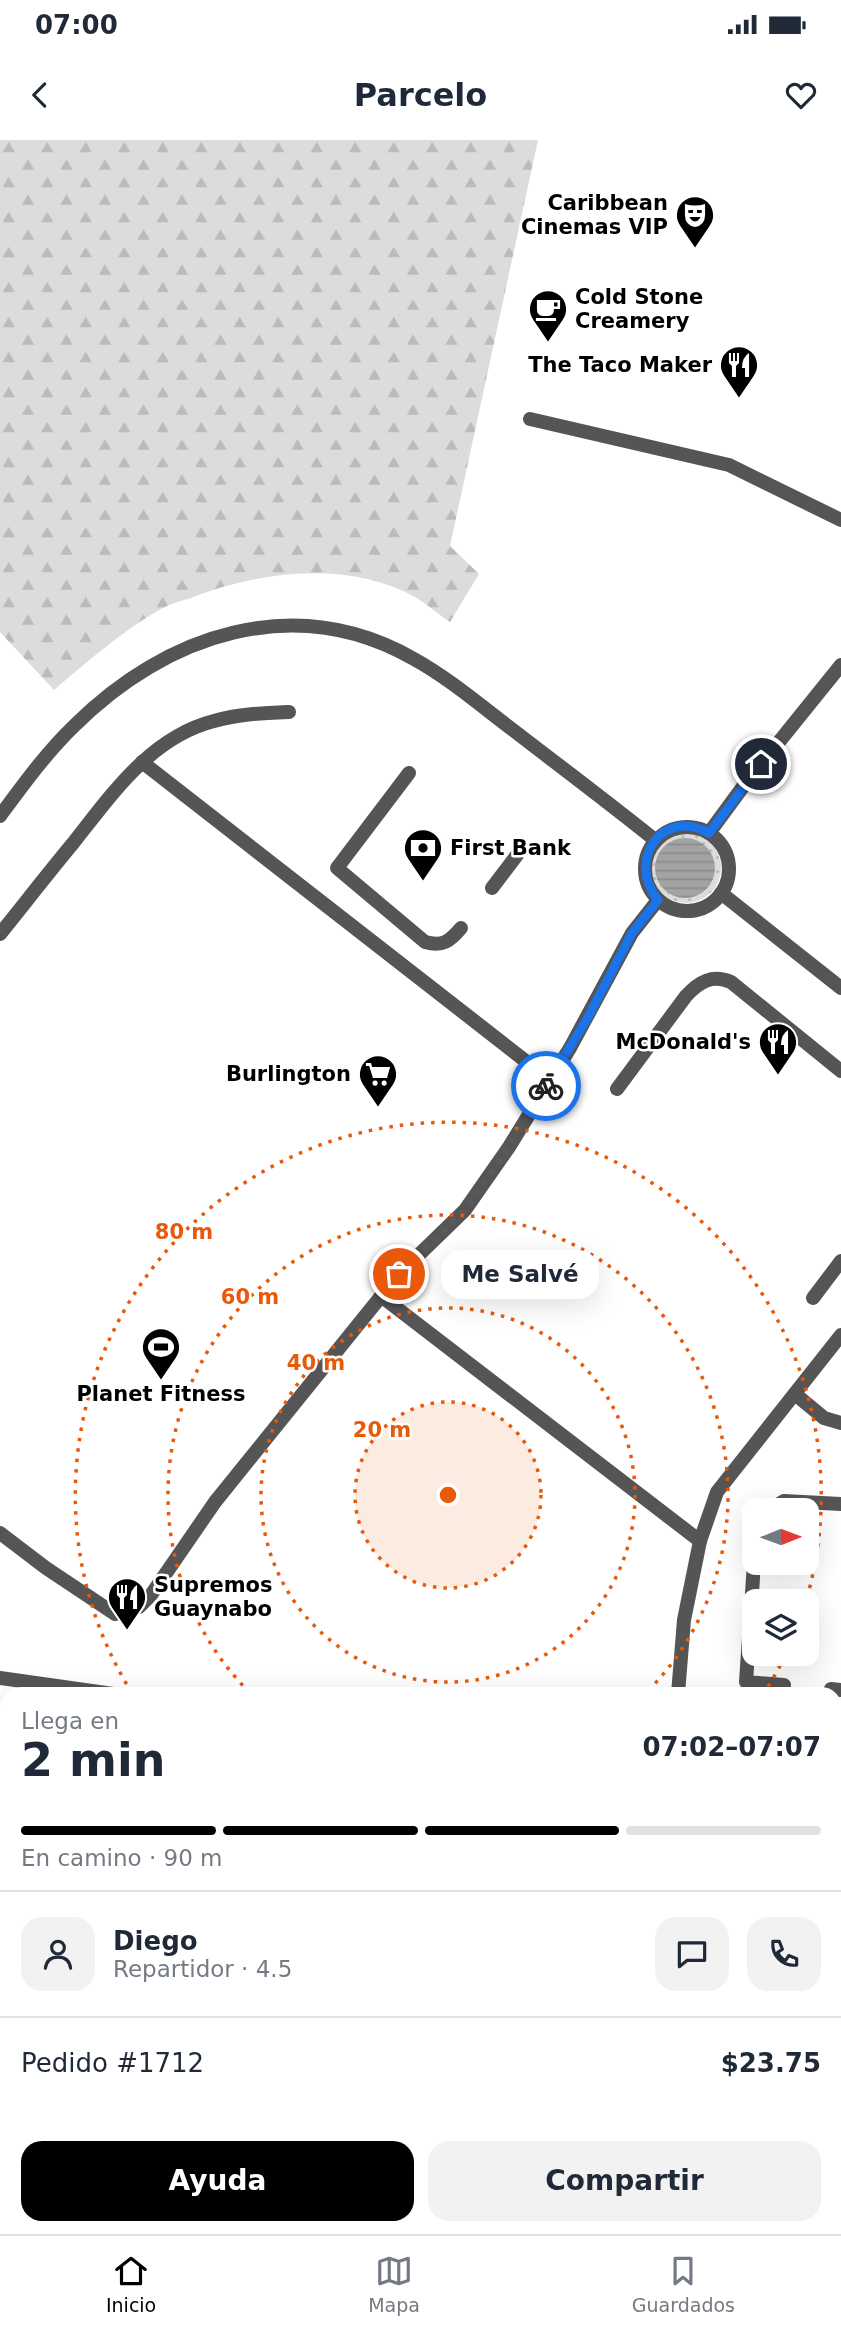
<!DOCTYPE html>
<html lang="es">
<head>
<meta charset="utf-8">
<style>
	:root { --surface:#fff; --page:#f2f2f3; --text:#1f2937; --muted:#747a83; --line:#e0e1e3; --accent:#000 }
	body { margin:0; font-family:"DejaVu Sans",sans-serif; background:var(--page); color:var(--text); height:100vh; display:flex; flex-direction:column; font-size:26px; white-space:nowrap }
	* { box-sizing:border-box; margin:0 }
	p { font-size:23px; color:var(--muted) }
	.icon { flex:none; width:38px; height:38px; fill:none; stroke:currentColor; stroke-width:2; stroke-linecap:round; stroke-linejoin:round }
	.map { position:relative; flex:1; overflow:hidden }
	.side { position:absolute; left:0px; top:1547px; width:842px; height:548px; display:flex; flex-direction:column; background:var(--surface); border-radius:21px 21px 0 0; box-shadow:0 7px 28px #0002 }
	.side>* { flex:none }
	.needle { width:46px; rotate:89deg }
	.controls { position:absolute; left:742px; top:1358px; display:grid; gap:14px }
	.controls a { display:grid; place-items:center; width:77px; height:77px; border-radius:14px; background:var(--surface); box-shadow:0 7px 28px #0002; font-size:35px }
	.pin { position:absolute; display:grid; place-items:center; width:60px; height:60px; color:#fff; margin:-30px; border:4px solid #fff; border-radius:50%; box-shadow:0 2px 7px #0007 }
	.courier { position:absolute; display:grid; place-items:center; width:70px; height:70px; margin:-35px; border:5px solid #1a73e8; border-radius:50%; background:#fff; color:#222; box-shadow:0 2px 9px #0007 }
	.bubble { position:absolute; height:49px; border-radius:21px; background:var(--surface); box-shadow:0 7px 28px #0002; font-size:23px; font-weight:700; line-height:49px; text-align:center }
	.summary em { font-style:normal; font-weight:700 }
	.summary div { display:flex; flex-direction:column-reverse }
	.summary { display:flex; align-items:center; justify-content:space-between; height:119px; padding:0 21px }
	h1 { font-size:46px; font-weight:700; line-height:52px }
	.bar { display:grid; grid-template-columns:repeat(4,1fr); gap:10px 7px; align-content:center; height:84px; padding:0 21px }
	.bar i { height:9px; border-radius:5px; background:var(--line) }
	.bar .active { background:var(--accent) }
	.bar p { grid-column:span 4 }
	.line { display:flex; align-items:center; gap:18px; padding:0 21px; border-top:2px solid var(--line) }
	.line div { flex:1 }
	.round { display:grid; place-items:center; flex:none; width:74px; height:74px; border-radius:21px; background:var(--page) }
	.primary-button { display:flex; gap:14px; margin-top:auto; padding:14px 21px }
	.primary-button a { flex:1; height:80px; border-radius:21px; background:var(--accent); color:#fff; font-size:28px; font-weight:700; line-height:80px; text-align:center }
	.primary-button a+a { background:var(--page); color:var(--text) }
	.status { display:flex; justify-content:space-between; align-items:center; height:49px; padding:0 35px; background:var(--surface); direction:ltr }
	.status svg { height:19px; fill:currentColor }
	header { display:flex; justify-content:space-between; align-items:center; height:91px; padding:0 21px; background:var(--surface); font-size:32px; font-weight:700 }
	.menu { display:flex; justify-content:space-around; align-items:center; height:98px; border-top:2px solid var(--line); background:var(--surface); font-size:19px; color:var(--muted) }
	.menu a { display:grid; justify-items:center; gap:4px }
	.menu .active { color:var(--accent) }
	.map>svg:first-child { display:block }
</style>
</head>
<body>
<div class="status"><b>07:00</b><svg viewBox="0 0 49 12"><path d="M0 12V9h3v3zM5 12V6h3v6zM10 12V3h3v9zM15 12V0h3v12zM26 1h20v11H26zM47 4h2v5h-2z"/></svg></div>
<header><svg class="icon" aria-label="back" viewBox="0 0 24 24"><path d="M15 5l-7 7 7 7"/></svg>Parcelo<svg class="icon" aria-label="heart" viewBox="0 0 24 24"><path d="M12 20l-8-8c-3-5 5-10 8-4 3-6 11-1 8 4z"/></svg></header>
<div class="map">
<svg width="841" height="2094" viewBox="0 0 841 2094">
	<defs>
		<pattern id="grass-dots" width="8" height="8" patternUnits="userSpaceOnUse" patternTransform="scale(1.75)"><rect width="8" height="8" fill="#dcdcdc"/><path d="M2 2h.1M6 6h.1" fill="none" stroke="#bbb" stroke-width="1.8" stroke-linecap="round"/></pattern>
		<pattern id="forest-firs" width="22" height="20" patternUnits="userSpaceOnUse" patternTransform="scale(1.75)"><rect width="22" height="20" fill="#dcdcdc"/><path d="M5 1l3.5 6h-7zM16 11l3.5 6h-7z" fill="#bbb"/></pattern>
		<pattern id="water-rules" width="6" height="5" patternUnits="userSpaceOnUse" patternTransform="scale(1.75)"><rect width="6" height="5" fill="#a3a3a3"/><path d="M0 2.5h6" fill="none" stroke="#8b8b8b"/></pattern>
	</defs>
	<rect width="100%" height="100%" fill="#fff"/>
	<circle fill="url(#grass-dots)" cx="686" cy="728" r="35"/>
	<path fill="url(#forest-firs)" d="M0 0H538L450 406 479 434 450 482C438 474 427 464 415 457 347 420 260 431 191 458 181 461 170 464 161 469 122 491 88 521 54 550L0 492Z"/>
	<circle fill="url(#water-rules)" cx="685" cy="728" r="30"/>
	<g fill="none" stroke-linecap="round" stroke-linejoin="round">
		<g stroke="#555" stroke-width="14">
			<path d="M530 279 729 325 841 380"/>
			<path d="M142 622 550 940"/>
			<path d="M409 633 337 728 425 802C443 807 450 801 461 788"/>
			<path d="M492 748 517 715"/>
			<path d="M0 794C25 763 49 732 74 702 112 654 151 597 214 581 238 574 264 573 289 572"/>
			<path d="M617 949 686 856C699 842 712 834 731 842L841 931"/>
			<path d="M381 1156 700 1401"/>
			<path d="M813 1158 841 1121"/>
			<path d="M795 1254 824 1278 841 1283"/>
			<path d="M769 1370 784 1361 841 1364"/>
			<path d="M0 1393 46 1428 115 1474 139 1467 151 1455 215 1362 399 1134 465 1070 509 1007 570 908 632 793 658 760"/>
			<path d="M754 1423 746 1542 784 1545"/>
			<path d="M831 1549 841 1550"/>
			<path d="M678 1554 684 1480 700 1401 717 1352 841 1195"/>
			<path d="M835 2002H841"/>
			<path d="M772 2088 826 2094"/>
			<path d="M653 2094 654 2088"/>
		</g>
		<g stroke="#555" stroke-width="14">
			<path d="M0 676C23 645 46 613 74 586 166 494 295 451 414 519 450 539 481 566 513 590 561 627 609 663 655 700"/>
			<circle cx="687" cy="729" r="42"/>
			<path d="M709 693 745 644 841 525"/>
			<path d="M721 753 841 848"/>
		</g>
		<g stroke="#555" stroke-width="14">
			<path d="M0 1538 113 1554"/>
			<path d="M835 1657 841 1658"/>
			<path d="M0 1846 7 1847"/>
			<path d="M835 1906 841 1907"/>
			<path d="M0 2086 6 2094"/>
		</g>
		<g stroke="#000" stroke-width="21">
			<path d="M0 1654 7 1655"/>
			<path d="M0 1724 7 1725"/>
			<path d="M835 1748H841"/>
			<path d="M835 1816 841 1817"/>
			<path d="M835 1836 841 1839"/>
		</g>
	</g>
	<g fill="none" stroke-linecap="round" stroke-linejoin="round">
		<path stroke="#595959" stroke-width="7" stroke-dasharray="0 12.6" d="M399 1134 465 1070 509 1007 546 946"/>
		<path stroke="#1a73e8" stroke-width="9" d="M546 946 587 879 632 793 658 760C625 719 664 667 709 693L761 624"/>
	</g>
	<circle cx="448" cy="1355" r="93" fill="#e8590c" fill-opacity=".12"/>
	<g fill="none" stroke="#e8590c" stroke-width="3.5" stroke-dasharray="3.5 7">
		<circle cx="448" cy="1355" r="93"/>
		<circle cx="448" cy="1355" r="187"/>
		<path d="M250 1553A280 280 0 1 1 646 1553"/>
		<path d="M785 1516A373 373 0 0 1 764 1553M132 1553A373 373 0 1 1 806 1461"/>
	</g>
	<defs>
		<g id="theatre-pin" transform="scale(2.0125)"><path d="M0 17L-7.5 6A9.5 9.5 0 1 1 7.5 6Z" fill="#000" stroke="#fff"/><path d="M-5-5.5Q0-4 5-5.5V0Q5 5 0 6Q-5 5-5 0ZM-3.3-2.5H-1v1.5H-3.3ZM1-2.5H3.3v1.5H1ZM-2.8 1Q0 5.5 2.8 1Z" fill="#fff"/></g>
		<g id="cafe-pin" transform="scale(2.0125)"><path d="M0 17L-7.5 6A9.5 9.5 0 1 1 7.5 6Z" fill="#000" stroke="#fff"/><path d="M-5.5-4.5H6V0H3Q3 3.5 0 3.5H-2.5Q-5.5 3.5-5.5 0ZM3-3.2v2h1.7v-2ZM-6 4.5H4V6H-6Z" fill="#fff"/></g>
		<g id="restaurant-pin" transform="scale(2.0125)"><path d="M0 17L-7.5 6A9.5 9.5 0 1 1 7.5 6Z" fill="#000" stroke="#fff"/><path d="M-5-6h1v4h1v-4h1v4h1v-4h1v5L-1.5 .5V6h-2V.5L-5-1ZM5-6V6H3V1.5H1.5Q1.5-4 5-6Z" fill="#fff"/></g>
		<g id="bank-pin" transform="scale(2.0125)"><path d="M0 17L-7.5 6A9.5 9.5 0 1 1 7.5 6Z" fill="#000" stroke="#fff"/><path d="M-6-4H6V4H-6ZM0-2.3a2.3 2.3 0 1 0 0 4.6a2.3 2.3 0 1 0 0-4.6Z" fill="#fff"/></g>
		<g id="supermarket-pin" transform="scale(2.0125)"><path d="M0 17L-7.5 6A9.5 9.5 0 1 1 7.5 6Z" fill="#000" stroke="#fff"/><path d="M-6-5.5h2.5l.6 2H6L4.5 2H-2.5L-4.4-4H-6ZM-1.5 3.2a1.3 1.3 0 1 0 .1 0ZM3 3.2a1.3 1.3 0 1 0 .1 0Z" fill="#fff"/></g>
		<g id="stadium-pin" transform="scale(2.0125)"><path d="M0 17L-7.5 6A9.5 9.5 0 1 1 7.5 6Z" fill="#000" stroke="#fff"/><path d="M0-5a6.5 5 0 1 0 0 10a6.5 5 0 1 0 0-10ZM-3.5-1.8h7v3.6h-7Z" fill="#fff"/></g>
	</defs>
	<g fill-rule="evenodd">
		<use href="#theatre-pin" x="695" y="75"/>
		<use href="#cafe-pin" x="548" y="169"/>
		<use href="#restaurant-pin" x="739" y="225"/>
		<use href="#bank-pin" x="423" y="708"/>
		<use href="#restaurant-pin" x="778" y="902"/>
		<use href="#supermarket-pin" x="378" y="934"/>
		<use href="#stadium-pin" x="161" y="1207"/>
		<use href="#restaurant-pin" x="127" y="1457"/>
	</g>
	<g text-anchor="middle" stroke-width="5" stroke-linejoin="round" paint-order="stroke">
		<g font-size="21" font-weight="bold" fill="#000" stroke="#fff" text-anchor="end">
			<text x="668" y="70">Caribbean<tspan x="668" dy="24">Cinemas VIP</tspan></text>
			<text x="575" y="164" text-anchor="start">Cold Stone<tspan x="575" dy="24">Creamery</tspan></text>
			<text x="712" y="232">The Taco Maker</text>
			<text x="450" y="715" text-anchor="start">First Bank</text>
			<text x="751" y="909">McDonald's</text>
			<text x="351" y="941">Burlington</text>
			<text x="161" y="1261" text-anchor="middle">Planet Fitness</text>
			<text x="154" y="1452" text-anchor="start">Supremos<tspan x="154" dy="24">Guaynabo</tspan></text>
		</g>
	</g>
	<circle cx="448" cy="1355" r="10" fill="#e8590c" stroke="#fff" stroke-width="3.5"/>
	<g font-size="21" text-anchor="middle" font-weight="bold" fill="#e8590c" stroke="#fff" stroke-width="5" stroke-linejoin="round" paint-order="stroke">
		<text x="184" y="1099">80 m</text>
		<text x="250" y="1164">60 m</text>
		<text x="316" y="1230">40 m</text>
		<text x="382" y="1297">20 m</text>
	</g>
</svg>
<div class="controls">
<a><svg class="needle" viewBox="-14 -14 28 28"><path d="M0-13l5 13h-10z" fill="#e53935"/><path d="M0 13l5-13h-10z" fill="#747a83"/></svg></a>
<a><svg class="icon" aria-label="layers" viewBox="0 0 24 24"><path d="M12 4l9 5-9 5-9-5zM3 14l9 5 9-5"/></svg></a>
</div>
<div class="pin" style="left:399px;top:1134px;background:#ea580c"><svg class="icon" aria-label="bag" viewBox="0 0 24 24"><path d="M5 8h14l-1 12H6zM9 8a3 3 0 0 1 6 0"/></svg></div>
<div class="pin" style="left:761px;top:624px;background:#1f2937"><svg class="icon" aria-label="home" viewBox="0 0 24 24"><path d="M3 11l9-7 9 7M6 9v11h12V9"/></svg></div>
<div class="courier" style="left:546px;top:946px"><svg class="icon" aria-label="bike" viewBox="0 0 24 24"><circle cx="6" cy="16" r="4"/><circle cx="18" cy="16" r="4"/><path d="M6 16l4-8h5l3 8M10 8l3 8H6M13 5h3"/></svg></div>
<div class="bubble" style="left:441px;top:1110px;width:158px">Me Salvé</div>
<section class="side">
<div class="summary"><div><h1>2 min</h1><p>Llega en</p></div><em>07:02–07:07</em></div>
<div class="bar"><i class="active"></i><i class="active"></i><i class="active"></i><i></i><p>En camino · 90 m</p></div>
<div class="line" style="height:126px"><a class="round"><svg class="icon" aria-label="person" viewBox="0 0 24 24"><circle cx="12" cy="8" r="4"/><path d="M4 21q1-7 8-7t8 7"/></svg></a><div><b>Diego</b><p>Repartidor · 4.5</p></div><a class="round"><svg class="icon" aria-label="chat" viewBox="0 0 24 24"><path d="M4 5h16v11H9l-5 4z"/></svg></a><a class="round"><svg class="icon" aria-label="phone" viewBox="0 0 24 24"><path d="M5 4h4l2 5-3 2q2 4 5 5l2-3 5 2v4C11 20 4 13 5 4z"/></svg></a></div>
<div class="line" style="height:91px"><div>Pedido #1712</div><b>$23.75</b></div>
<div class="primary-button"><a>Ayuda</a><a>Compartir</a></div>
</section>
</div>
<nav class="menu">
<a class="active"><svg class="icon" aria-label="home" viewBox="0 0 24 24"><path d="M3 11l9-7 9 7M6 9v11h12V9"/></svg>Inicio</a>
<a><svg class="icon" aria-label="map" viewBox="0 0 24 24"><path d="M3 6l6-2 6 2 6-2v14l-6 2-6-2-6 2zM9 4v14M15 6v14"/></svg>Mapa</a>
<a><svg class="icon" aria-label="saved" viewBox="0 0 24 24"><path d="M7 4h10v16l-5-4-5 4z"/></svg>Guardados</a>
</nav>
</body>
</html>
